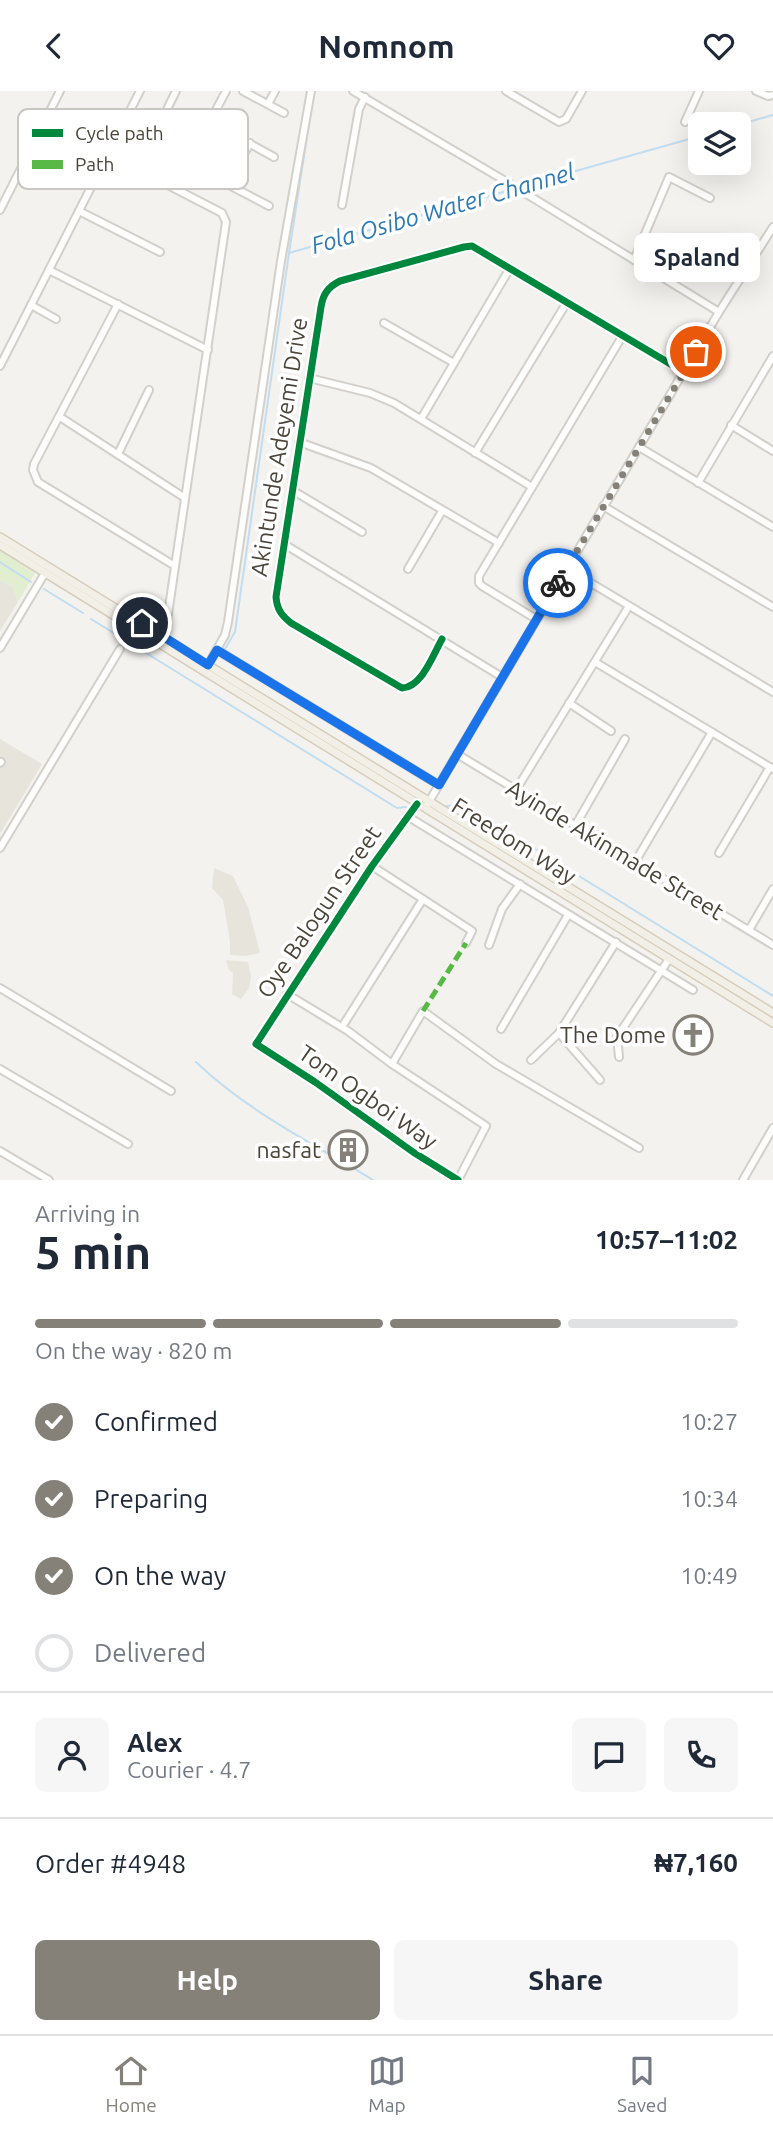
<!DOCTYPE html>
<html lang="en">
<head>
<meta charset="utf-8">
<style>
	:root { --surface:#fff; --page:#f6f6f7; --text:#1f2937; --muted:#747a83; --line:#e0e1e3; --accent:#868178 }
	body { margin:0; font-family:Ubuntu,sans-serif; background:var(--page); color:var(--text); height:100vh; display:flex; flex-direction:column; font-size:26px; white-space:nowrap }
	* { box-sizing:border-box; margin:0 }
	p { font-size:23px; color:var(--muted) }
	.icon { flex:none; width:38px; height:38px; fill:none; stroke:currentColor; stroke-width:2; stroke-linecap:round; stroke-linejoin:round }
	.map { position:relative; height:1089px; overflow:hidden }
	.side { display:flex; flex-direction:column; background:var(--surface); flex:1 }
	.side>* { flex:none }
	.controls { position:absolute; left:688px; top:21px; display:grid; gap:14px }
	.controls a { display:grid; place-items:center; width:63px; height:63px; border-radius:10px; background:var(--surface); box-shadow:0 7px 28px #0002; font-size:35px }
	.pin { position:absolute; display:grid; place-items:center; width:60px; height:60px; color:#fff; margin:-30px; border:4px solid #fff; border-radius:50%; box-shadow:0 2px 7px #0007 }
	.courier { position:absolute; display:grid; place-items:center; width:70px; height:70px; margin:-35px; border:5px solid #1a73e8; border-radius:50%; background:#fff; color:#222; box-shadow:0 2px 9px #0007 }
	.bubble { position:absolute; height:49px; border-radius:10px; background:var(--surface); box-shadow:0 7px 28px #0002; font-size:23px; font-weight:700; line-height:49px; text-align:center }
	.overview em { font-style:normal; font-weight:700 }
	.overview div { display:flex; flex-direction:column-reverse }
	.overview { display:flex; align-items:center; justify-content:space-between; height:119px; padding:0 35px }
	h1 { font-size:46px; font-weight:700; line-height:52px }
	.bar { display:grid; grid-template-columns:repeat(4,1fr); gap:10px 7px; align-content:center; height:84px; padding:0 35px }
	.bar i { height:9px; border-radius:5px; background:var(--line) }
	.bar .active { background:var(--accent) }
	.bar p { grid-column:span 4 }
	.line { display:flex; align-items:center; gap:18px; padding:0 35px; border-top:2px solid var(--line) }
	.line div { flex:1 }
	.round { display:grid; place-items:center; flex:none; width:74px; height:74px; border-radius:10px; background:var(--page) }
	ol { padding:0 35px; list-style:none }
	li { display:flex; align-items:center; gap:21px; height:77px }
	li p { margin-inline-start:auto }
	li .icon { padding:7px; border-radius:50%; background:var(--accent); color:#fff; stroke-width:4 }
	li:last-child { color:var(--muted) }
	li i { width:38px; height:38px; border:4px solid var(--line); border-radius:50% }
	.primary-button { display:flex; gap:14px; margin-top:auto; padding:14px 35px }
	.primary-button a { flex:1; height:80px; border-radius:10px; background:var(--accent); color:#fff; font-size:28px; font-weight:700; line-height:80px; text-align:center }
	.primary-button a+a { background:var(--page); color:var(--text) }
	header { display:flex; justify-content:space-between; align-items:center; height:91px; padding:0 35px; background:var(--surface); font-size:32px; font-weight:700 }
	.tab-bar { display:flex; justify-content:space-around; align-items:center; height:98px; border-top:2px solid var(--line); background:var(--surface); font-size:19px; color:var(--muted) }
	.tab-bar a { display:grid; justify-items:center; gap:4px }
	.tab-bar .active { color:var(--accent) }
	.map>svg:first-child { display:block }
</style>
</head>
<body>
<header><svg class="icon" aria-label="back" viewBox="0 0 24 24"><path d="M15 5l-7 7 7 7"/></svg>Nomnom<svg class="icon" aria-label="heart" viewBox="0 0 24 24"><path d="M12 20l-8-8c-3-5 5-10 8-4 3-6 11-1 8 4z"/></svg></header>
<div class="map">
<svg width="773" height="1089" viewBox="0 0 773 1089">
	<rect width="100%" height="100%" fill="#f4f2ee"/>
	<g fill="#e7e4dc">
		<path d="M0 489 13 496 18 511 0 540Z"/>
		<path d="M0 648 42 673 0 743Z"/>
		<path d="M214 777 233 785 248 816 260 862 246 865 230 864V850L223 809 212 797Z"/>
		<path d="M226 869 248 871 251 887 249 897 241 908 232 903 233 882 229 879Z"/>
	</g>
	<path fill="#e1eecf" d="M0 460 35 482 18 511 13 496 0 489Z"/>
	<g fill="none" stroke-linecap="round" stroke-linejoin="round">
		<g stroke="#c0ddf1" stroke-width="2">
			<path d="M738 34 773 24"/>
			<path d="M519 96 700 45"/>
			<path d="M289 162 314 0"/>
			<path d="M0 471 31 491"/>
			<path d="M44 498 83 522"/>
			<path d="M91 528 397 717 406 716"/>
			<path d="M225 558 235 541 289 162 514 98"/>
			<path d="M446 715 464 714 773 905"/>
			<path d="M196 971C247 1020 312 1052 373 1089"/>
		</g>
		<g stroke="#d2d0cb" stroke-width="10">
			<g id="minor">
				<path d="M176 0 152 49 155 54 189 71"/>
				<path d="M243 0 284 22"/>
				<path d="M353 0 507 91 719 221"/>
				<path d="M506 0 559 31 566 28 582 0"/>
				<path d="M756 0 768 5 773 4"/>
				<path d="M268 13 275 0"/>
				<path d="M210 31 274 66"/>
				<path d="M685 31 699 0"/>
				<path d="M108 63 222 122 226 131 164 550"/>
				<path d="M210 84 269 115"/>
				<path d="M228 93 250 52"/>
				<path d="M175 97 226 0"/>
				<path d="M342 114 359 18 365 6"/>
				<path d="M0 119 60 0"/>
				<path d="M79 120 160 161"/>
				<path d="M634 169 669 86 710 107"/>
				<path d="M49 179 208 259"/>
				<path d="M118 213 34 373 33 379 38 391 175 475"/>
				<path d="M31 214 56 228"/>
				<path d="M384 232 454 272"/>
				<path d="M0 275 140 0"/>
				<path d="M309 287 370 302 394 312 532 396"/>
				<path d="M60 326 185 407"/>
				<path d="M421 328 510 177"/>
				<path d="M731 334 773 360"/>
				<path d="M299 351 371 377 499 452"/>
				<path d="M639 356 773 436"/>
				<path d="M475 362 567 211"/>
				<path d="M118 363 149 299"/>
				<path d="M698 392 773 265"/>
				<path d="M292 399 362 441"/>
				<path d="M603 415 773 516"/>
				<path d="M284 453 502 586"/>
				<path d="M566 477 773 601"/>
				<path d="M408 478 442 420"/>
				<path d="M536 528 482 495 479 492V485L623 244"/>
				<path d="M442 548C433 564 422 596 402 597L291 532C281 524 277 518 276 506L321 216C323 203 328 196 340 190L464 156 472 155 684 281"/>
				<path d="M0 557 45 482"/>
				<path d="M217 559 439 694"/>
				<path d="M595 571 773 678"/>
				<path d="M208 574 225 544 228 531 281 170 311 0"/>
				<path d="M569 612 611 640"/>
				<path d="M457 663 773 854"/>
				<path d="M0 672 1 671"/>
				<path d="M516 699 629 515"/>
				<path d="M417 713 372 775 256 953 315 991 413 1061 458 1089"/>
				<path d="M427 714 719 221 773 136"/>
				<path d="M407 725 693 899"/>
				<path d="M575 735 625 648"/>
				<path d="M0 757 120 558"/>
				<path d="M719 762 770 676"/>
				<path d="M635 771 712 641"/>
				<path d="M372 775 472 840 466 852"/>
				<path d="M749 839 773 798"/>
				<path d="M489 854 502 818 520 793"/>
				<path d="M0 897 171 1000"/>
				<path d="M287 903 348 940 392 973 486 1035 458 1089"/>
				<path d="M342 936 423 808"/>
				<path d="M501 938 568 824"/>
				<path d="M559 942 600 989"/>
				<path d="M619 966 617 946 669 868"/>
				<path d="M531 969 559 942 616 851"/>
				<path d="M392 973 423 920 496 973 639 1057"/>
				<path d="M0 978 128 1053"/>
				<path d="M0 1060 49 1089"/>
				<path d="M743 1089 773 1037"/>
			</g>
		</g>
		<g stroke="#d6cebb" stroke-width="10">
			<g id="major">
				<path d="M0 446 773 922"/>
				<path d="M0 454 773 932"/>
			</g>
		</g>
		<use href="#minor" stroke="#fdfdfc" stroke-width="6"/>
		<use href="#major" stroke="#f2efe6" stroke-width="7"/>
		<path stroke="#58b947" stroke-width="5" stroke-dasharray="10 5" stroke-linecap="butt" d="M423 920 466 852"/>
		<g stroke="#fff" stroke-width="11">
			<g id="cycleway">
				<path d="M442 548C433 564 422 596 402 597L291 532C281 524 277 518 276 506L321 216C323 203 328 196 340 190L464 156 472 155 684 281"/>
				<path d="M417 713 372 775 256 953 315 991 413 1061 458 1089"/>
			</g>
		</g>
		<use href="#cycleway" stroke="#00873e" stroke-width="7"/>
	</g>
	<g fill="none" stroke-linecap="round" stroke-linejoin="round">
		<path stroke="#868178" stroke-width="7" stroke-dasharray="0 12.6" d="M558 492 696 261"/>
		<path stroke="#1a73e8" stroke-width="9" d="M142 532 208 574 217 559 439 694 558 492"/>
	</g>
	<defs>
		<g id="church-ring" transform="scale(2.0125)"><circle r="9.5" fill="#fff" stroke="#868178" stroke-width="1.5"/><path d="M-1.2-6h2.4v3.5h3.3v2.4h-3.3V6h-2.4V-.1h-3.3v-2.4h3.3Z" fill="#868178"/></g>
		<g id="building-ring" transform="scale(2.0125)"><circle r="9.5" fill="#fff" stroke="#868178" stroke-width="1.5"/><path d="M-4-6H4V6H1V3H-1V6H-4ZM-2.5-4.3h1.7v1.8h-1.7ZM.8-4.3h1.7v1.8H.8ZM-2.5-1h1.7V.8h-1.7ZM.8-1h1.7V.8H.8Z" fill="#868178"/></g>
	</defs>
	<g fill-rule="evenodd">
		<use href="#church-ring" x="693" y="944"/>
		<use href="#building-ring" x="348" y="1059"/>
	</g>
	<g text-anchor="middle" stroke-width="7" stroke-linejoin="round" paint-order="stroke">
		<g font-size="23" fill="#4b4439" stroke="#fff">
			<text transform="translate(279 356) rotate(-81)" y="8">Akintunde Adeyemi Drive</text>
			<text transform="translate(514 750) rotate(32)" y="8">Freedom Way</text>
			<text transform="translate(615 759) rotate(31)" y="8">Ayinde Akinmade Street</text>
			<text transform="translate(319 821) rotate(-56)" y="8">Oye Balogun Street</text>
			<text transform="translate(368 1006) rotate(35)" y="8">Tom Ogboi Way</text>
		</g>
		<g font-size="23" fill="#4b4439" stroke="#fff" text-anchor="end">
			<text x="666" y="952">The Dome</text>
			<text x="321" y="1067">nasfat</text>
		</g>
		<g font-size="24" font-style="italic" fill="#2e7ab2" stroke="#fff">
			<text transform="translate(443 118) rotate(-16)" y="8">Fola Osibo Water Channel</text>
		</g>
	</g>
	<rect x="18" y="18" width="230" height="80" rx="10" fill="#fff" stroke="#c9c7c4" stroke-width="2"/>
	<rect x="32" y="38" width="31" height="8" fill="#00873e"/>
	<rect x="32" y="69" width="31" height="9" fill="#58b947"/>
	<g font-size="19" fill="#4b4439">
		<text x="75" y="49">Cycle path</text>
		<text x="75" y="80">Path</text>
	</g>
</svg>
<div class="controls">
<a><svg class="icon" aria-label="layers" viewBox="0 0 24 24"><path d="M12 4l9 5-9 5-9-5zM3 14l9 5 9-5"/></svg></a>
</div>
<div class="pin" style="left:696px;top:261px;background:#ea580c"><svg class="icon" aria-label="bag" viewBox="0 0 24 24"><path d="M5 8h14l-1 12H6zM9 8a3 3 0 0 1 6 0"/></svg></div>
<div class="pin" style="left:142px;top:532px;background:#1f2937"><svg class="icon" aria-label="home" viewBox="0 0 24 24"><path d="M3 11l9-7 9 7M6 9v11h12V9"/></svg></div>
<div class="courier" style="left:558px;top:492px"><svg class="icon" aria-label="bike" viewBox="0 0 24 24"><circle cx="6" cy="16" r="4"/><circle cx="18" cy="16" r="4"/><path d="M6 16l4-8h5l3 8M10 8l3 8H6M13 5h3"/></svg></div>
<div class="bubble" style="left:634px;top:142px;width:126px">Spaland</div>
</div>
<section class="side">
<div class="overview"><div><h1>5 min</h1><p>Arriving in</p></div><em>10:57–11:02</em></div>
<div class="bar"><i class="active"></i><i class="active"></i><i class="active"></i><i></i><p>On the way · 820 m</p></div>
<ol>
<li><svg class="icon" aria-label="check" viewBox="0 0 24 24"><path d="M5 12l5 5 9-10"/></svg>Confirmed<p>10:27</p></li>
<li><svg class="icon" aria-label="check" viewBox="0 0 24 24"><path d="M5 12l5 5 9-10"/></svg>Preparing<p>10:34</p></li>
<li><svg class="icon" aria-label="check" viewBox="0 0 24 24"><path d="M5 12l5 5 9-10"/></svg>On the way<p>10:49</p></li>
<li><i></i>Delivered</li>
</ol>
<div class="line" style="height:126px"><a class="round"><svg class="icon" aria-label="person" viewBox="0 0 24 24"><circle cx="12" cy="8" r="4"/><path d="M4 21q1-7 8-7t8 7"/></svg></a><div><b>Alex</b><p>Courier · 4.7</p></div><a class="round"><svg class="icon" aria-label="chat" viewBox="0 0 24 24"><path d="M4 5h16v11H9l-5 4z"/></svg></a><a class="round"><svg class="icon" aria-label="phone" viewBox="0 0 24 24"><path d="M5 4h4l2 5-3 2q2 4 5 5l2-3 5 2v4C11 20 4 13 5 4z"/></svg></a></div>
<div class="line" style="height:91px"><div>Order #4948</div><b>₦7,160</b></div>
<div class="primary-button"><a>Help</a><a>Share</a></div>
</section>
<nav class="tab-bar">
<a class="active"><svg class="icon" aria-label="home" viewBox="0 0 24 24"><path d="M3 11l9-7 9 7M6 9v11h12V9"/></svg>Home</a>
<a><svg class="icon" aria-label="map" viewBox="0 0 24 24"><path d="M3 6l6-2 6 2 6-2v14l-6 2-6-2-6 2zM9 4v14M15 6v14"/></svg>Map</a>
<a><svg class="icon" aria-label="saved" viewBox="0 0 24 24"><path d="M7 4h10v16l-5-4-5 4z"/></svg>Saved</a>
</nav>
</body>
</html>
